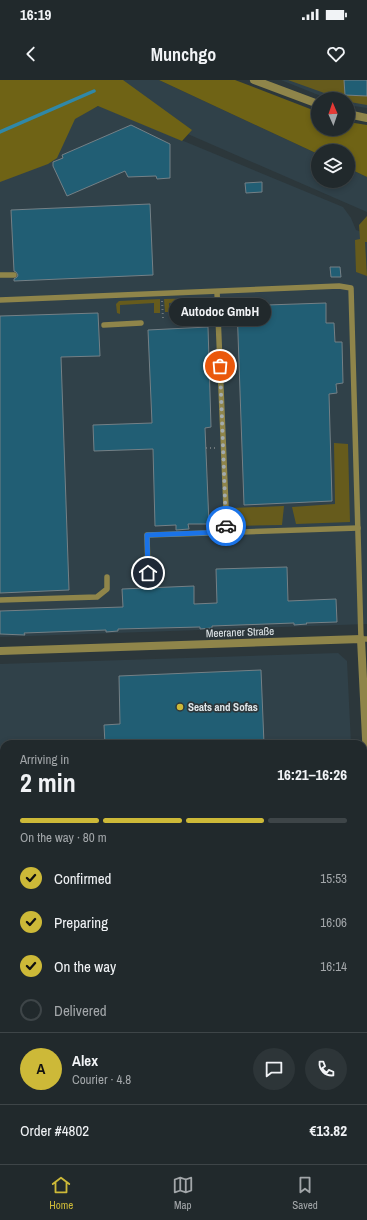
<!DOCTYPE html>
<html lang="en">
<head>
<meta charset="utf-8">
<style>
	:root { --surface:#21292c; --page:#2d3538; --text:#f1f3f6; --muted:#a2a6a9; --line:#3e4548; --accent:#cdb938 }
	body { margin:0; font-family:"Archivo Narrow",sans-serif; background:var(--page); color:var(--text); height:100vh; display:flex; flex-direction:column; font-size:15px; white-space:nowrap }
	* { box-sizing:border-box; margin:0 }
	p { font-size:13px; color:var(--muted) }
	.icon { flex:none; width:22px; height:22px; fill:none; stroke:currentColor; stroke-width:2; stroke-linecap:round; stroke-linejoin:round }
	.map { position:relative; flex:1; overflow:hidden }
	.side { position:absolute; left:0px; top:660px; width:367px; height:424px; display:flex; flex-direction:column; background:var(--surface); border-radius:12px 12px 0 0; box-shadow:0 2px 6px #0003,0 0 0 1px var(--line) }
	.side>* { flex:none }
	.needle { width:26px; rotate:358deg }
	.buttons { position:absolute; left:311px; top:12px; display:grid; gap:8px }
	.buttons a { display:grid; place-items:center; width:44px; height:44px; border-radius:50%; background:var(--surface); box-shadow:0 2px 6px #0003,0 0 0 1px var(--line); font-size:20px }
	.pin { position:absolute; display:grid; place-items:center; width:34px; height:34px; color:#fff; margin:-17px; border:2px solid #fff; border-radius:50%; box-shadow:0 1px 4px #0007 }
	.courier { position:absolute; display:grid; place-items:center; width:40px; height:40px; margin:-20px; border:3px solid #1a73e8; border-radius:50%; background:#fff; color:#222; box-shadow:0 1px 5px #0007 }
	.bubble { position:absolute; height:28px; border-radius:14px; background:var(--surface); box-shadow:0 2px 6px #0003,0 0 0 1px var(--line); font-size:13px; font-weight:700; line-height:28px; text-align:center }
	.headline em { font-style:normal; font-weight:700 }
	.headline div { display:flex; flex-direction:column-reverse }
	.headline { display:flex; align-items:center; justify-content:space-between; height:68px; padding:0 20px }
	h1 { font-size:26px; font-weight:700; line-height:30px }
	.bar { display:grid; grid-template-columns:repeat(4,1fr); gap:6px 4px; align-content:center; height:48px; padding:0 20px }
	.bar i { height:5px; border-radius:3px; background:var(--line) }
	.bar .on { background:var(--accent) }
	.bar p { grid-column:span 4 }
	.line { display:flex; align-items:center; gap:10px; padding:0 20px; border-top:1px solid var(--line) }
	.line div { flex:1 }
	.round { display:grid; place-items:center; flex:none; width:42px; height:42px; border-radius:21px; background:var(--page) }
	ol { padding:0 20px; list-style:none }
	li { display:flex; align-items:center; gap:12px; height:44px }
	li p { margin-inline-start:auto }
	li .icon { padding:4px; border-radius:50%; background:var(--accent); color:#111; stroke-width:4 }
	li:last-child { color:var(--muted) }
	li i { width:22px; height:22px; border:2px solid var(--line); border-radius:50% }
	.status { display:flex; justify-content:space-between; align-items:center; height:28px; padding:0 20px; background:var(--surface); direction:ltr }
	.status svg { height:11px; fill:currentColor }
	header { display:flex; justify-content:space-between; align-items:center; height:52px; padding:0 20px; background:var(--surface); font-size:18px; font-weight:700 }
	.tabs { display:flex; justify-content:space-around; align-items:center; height:56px; border-top:1px solid var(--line); background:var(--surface); font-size:11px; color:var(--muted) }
	.tabs a { display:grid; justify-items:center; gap:2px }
	.tabs .on { color:var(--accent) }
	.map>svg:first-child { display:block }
</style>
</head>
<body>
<div class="status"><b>16:19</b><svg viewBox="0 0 49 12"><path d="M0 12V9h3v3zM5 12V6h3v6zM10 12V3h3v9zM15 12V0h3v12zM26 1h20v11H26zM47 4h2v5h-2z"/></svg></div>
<header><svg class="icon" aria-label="back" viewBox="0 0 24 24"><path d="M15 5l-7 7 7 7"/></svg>Munchgo<svg class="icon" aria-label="heart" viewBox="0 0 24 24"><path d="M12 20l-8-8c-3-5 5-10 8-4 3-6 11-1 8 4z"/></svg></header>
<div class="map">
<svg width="367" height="1084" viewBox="0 0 367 1084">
	<rect width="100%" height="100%" fill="#2c373b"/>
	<g fill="#304149">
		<path d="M64 0H159L318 74V101H348V88L367 97V132Z"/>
		<path d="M281 0H367V28L348 25V19L326 18Z"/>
		<path d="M99 26 343 127 351 138 356 150 367 154V544L0 557V69Z"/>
		<path d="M338 573 347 581 351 664H4V1052H0V584Z"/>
		<path d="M367 980V1002L363 1000V984Z"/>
	</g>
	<g fill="#665b1c">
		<path d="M288 0H367V25L350 22H348V19H341Z"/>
		<path d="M367 136V162H365L367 196 356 192 355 160 360 159 359 145Z"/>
		<path d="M205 218 212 224 211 227 208 228 207 221 169 223V232H165L164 219Z"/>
		<path d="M160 219V233H154V223L120 225V234L117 233 116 224 119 221Z"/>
		<path d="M334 363 348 364 350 442 296 444 292 427 335 424Z"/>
		<path d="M284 426 282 445 232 446V428Z"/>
	</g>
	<g fill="#6f6315">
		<path d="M0 0H123L192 50 182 61 98 26 75 39 57 78 48 84 0 102Z"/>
		<path d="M159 0H235L318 32V49H348V42L367 45V97L348 88V71H318V74Z"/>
	</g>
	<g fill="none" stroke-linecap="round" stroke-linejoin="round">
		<path stroke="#3088a7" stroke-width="3.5" d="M0 52 94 11"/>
	</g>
	<g fill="#215e74" stroke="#748086">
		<path d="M344 0H367V16L345 15Z"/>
		<path d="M131 45 170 64V98L157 99 156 96 128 97 125 91 67 116 53 86V82L63 78 62 75Z"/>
		<path d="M262 102V112L246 113 245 103Z"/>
		<path d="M150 124 153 195 14 201V199L17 197 18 195 16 192 14 191 11 130Z"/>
		<path d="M330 187H340L341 197H331Z"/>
		<path d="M326 223V243H334L335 262H342L343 303 336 304 337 313 329 314 332 421 244 425 237 226Z"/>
		<path d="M98 233 100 276 61 277 69 510 0 513V236Z"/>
		<path d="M208 247 211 347 205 348 209 444H188L189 449 176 450V445L155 446 153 369 94 371 93 345 152 343 148 250Z"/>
		<path d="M287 487 288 521 336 519 337 542 306 543 307 544 294 545V543L212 546V548L200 549V547L118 549V551L106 552V550L24 553 25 555 0 554V531L123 527 122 509 194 506V524L217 523 216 489Z"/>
		<path d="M261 590 264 664H105L104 645 120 644 119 596Z"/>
	</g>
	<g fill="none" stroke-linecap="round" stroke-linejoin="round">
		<g stroke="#6d767a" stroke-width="2" stroke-dasharray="1 3" stroke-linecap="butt">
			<path d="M162 221 163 238"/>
			<path d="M206 368H216"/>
			<path d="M0 759H4"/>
			<path d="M0 844H4"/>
			<path d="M0 936H4"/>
			<path d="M0 1058 4 1059"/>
		</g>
		<g stroke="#8f854a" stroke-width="5.5">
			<path d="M0 195H14"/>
			<path d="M217 212 227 452"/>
			<path d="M0 220 339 206 351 208 361 559H367"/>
			<path d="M104 245 141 243"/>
			<path d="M148 493 147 455 358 448"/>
			<path d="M0 520 97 517 107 509V497"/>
			<path d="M0 705H4"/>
			<path d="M363 790H367"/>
			<path d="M363 850H367"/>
		</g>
		<g stroke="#8f854a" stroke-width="8">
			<path d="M254 0 318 24"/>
			<path d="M348 34 367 38"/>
			<path d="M0 571 361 559 367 678"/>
			<path d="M363 967 367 961"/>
			<path d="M201 1084 202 1080"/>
		</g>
		<g stroke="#c2b14e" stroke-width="8">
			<path d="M0 1073H4"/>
			<path d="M74 1080 116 1084"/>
		</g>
	</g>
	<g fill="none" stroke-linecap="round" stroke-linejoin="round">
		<path stroke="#a2aaad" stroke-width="4" stroke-dasharray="0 7.2" d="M220 286 226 446"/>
		<path stroke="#1a73e8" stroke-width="5" d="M148 493 147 455 227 452 226 446"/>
	</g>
	<circle fill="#cdb938" stroke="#2c373b" stroke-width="1.5" cx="180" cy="627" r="4"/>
	<g text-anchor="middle" stroke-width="3.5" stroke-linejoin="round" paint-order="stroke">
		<g font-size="11" fill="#e1e8eb" stroke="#2c373b">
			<text transform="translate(240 552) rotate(-2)" y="4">Meeraner Straße</text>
		</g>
		<g font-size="11" font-weight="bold" fill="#e1e8eb" stroke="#2c373b" text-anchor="start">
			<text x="188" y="631">Seats and Sofas</text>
		</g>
	</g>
</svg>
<div class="buttons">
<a><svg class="needle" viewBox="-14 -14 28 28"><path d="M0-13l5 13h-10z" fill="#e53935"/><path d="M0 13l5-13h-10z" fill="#a2a6a9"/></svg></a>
<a><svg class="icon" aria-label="layers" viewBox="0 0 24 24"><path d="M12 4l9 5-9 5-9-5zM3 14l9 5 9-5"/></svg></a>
</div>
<div class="pin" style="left:220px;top:286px;background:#ea580c"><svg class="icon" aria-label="bag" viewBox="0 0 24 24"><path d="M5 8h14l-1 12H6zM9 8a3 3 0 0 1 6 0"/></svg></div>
<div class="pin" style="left:148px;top:493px;background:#1f2937"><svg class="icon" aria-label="home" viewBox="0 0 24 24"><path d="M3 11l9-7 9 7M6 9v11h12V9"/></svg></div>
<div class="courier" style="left:226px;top:446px"><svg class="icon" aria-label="car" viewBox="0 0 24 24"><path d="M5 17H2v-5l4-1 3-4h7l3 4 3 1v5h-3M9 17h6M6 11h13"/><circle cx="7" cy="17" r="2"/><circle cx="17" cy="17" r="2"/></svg></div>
<div class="bubble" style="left:169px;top:218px;width:102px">Autodoc GmbH</div>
<section class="side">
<div class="headline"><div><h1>2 min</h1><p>Arriving in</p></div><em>16:21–16:26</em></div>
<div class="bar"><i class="on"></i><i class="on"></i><i class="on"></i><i></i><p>On the way · 80 m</p></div>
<ol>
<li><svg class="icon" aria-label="check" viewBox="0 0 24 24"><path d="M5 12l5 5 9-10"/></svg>Confirmed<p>15:53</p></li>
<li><svg class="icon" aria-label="check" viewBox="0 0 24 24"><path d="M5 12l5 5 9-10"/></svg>Preparing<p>16:06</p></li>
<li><svg class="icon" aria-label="check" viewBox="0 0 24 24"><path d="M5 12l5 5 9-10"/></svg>On the way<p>16:14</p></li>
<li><i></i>Delivered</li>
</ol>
<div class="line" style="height:72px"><b class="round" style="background:var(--accent);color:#111">A</b><div><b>Alex</b><p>Courier · 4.8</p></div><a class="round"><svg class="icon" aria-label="chat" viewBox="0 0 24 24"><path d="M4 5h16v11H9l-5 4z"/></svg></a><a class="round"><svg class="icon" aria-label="phone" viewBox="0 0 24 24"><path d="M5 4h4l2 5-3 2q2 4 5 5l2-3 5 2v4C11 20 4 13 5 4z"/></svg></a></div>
<div class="line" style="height:52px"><div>Order #4802</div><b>€13.82</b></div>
</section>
</div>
<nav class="tabs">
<a class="on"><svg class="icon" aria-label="home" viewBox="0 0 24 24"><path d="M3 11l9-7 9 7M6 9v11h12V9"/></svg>Home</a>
<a><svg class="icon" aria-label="map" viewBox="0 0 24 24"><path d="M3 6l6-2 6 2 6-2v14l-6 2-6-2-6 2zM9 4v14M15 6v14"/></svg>Map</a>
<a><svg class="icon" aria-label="saved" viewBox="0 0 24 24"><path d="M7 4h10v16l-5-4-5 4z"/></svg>Saved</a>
</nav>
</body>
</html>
